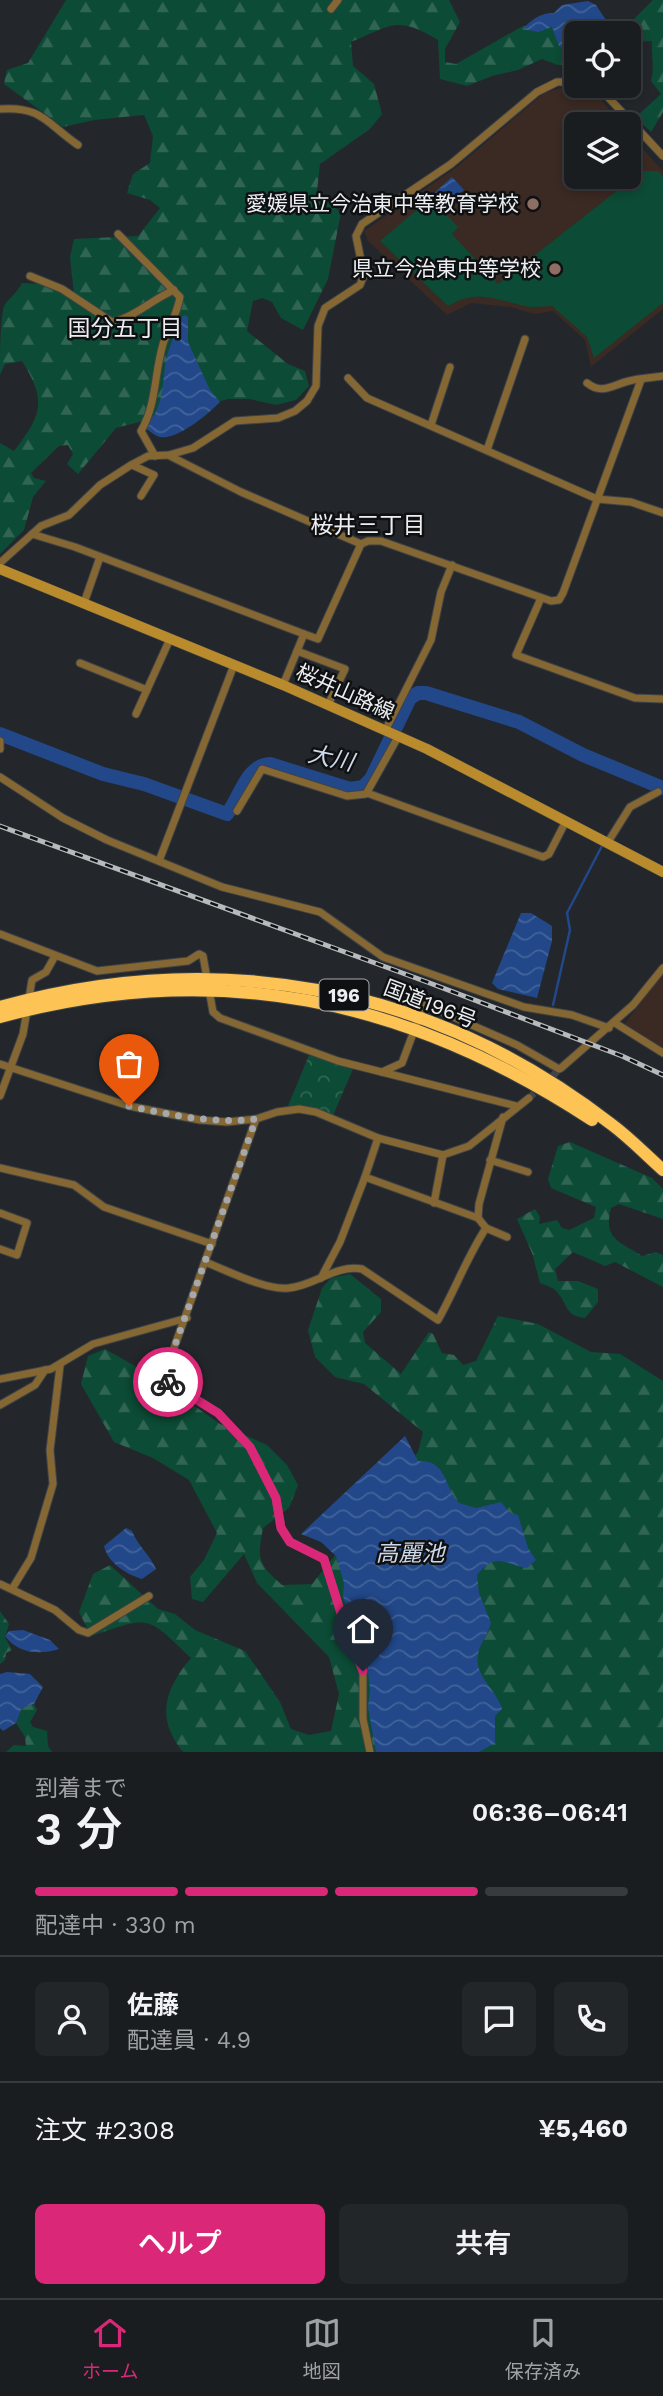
<!DOCTYPE html>
<html lang="ja">
<head>
<meta charset="utf-8">
<style>
	:root { --surface:#1a1d20; --page:#232629; --text:#f1f3f6; --muted:#9fa2a5; --line:#383b3e; --accent:#db2777 }
	body { margin:0; font-family:"Work Sans","Noto Sans JP",sans-serif; background:var(--page); color:var(--text); height:100vh; display:flex; flex-direction:column; font-size:26px; white-space:nowrap }
	* { box-sizing:border-box; margin:0 }
	p { font-size:23px; color:var(--muted) }
	.icon { flex:none; width:38px; height:38px; fill:none; stroke:currentColor; stroke-width:2; stroke-linecap:round; stroke-linejoin:round }
	.map { position:relative; height:1752px; overflow:hidden }
	.details { display:flex; flex-direction:column; background:var(--surface); flex:1 }
	.details>* { flex:none }
	.controls { position:absolute; left:564px; top:21px; display:grid; gap:14px }
	.controls a { display:grid; place-items:center; width:77px; height:77px; border-radius:10px; background:var(--surface); box-shadow:0 4px 10px #0003,0 0 0 2px var(--line); font-size:35px }
	.pin { position:absolute; display:grid; place-items:center; width:60px; height:60px; color:#fff; margin:-72px -30px; border-radius:50% 50% 50% 0; rotate:-45deg; box-shadow:0 0 7px #0007 }
	.pin .icon { rotate:45deg }
	.courier { position:absolute; display:grid; place-items:center; width:70px; height:70px; margin:-35px; border:5px solid #db2777; border-radius:50%; background:#fff; color:#222; box-shadow:0 2px 9px #0007 }
	.head em { font-style:normal; font-weight:600 }
	.head div { display:flex; flex-direction:column-reverse }
	.head { display:flex; align-items:center; justify-content:space-between; height:119px; padding:0 35px }
	h1 { font-size:46px; font-weight:600; line-height:52px }
	.bar { display:grid; grid-template-columns:repeat(4,1fr); gap:10px 7px; align-content:center; height:84px; padding:0 35px }
	.bar i { height:9px; border-radius:5px; background:var(--line) }
	.bar .active { background:var(--accent) }
	.bar p { grid-column:span 4 }
	.line { display:flex; align-items:center; gap:18px; padding:0 35px; border-top:2px solid var(--line) }
	.line div { flex:1 }
	.round { display:grid; place-items:center; flex:none; width:74px; height:74px; border-radius:10px; background:var(--page) }
	.cta { display:flex; gap:14px; margin-top:auto; padding:14px 35px }
	.cta a { flex:1; height:80px; border-radius:10px; background:var(--accent); color:#fff; font-size:28px; font-weight:600; line-height:80px; text-align:center }
	.cta a+a { background:var(--page); color:var(--text) }
	.tab-bar { display:flex; justify-content:space-around; align-items:center; height:98px; border-top:2px solid var(--line); background:var(--surface); font-size:19px; color:var(--muted) }
	.tab-bar a { display:grid; justify-items:center; gap:4px }
	.tab-bar .active { color:var(--accent) }
	.map>svg:first-child { display:block }
</style>
</head>
<body>
<div class="map">
<svg width="663" height="1752" viewBox="0 0 663 1752">
	<defs>
		<pattern id="forest-firs" width="22" height="20" patternUnits="userSpaceOnUse" patternTransform="scale(1.75)"><rect width="22" height="20" fill="#0c4b35"/><path d="M5 1l3.5 6h-7zM16 11l3.5 6h-7z" fill="#306553"/></pattern>
		<pattern id="park-crowns" width="20" height="18" patternUnits="userSpaceOnUse" patternTransform="scale(1.75)"><rect width="20" height="18" fill="#0c4b35"/><path d="M2 6a3 3 0 1 1 6 0M12 15a3 3 0 1 1 6 0" fill="none" stroke="#306553"/></pattern>
		<pattern id="water-waves" width="16" height="10" patternUnits="userSpaceOnUse" patternTransform="scale(1.75)"><rect width="16" height="10" fill="#224889"/><path d="M0 5q4-4 8 0t8 0" fill="none" stroke="#42639a"/></pattern>
	</defs>
	<rect width="100%" height="100%" fill="#23272b"/>
	<g fill="#3b2923">
		<path d="M561 88 582 89 601 99 621 124H576V177H628V133L663 171V309L591 367 585 340 553 311 534 314 511 307 471 303 447 315 368 241 364 231 457 167 544 93Z"/>
		<path d="M663 972V1049L624 1025Z"/>
	</g>
	<g fill="url(#forest-firs)">
		<path d="M66 0H449L460 22 445 49V62L456 64 523 26 592 22 613 27 632 21 653 0H663V112L651 132 636 117 661 94 651 81C655 66 651 56 652 41L628 42V33H576V65H558L542 59 518 70 492 76 467 86 440 79 438 40C397 15 392 25 351 42L353 66 374 84 382 114 370 129 320 164 317 191 341 213 328 279 303 330 281 318 272 302 262 298 253 301 247 331 288 364 305 371 309 386 296 400 276 405 250 399H228L116 428 78 474 67 464 73 454 68 445 59 446 31 473 34 478 46 481 33 497 24 530 0 554V443L14 451C42 415 47 401 22 361L5 364 0 375C0 356 0 322 4 306 10 297 17 293 22 283L40 284 74 294 70 257 74 239 138 236 160 208 150 200 127 193 133 174 150 163 153 136 144 115 94 120 63 127 4 84 7 70 28 63Z"/>
		<path d="M570 1142 652 1178 663 1189V1219L619 1204 611 1208C603 1239 619 1241 642 1256L656 1252 663 1255V1287L615 1262 605 1266 573 1252 555 1269 558 1281H578L598 1289V1302L585 1318C564 1316 568 1303 556 1291 553 1287 544 1285 540 1283L532 1253 517 1219 535 1209 540 1217 539 1224 557 1220 562 1228 569 1230 594 1218 596 1207 551 1188 548 1179 558 1146Z"/>
		<path d="M350 1274 381 1299V1312L363 1332 365 1343 401 1374 429 1332 433 1334 442 1353 454 1355 463 1365 476 1361 498 1316 538 1324 591 1352 620 1354 663 1381V1752H183C155 1717 165 1689 191 1658 145 1614 151 1616 91 1636L79 1612 93 1574 110 1565 158 1609 175 1614 195 1630 245 1651 280 1702 291 1729 309 1735 331 1731 339 1694 329 1657 257 1583 244 1554 203 1602 192 1599 190 1577 204 1560 217 1533 189 1480 153 1458 114 1442 81 1384 88 1356 105 1349 149 1374 220 1424 267 1445 287 1465 298 1485 289 1508 263 1528C257 1559 258 1564 282 1585L312 1584 418 1452 423 1432 364 1384 335 1377 315 1357 308 1330 322 1288 331 1278Z"/>
		<path d="M0 1611 9 1624 5 1637 12 1650 6 1653 5 1660 0 1664Z"/>
		<path d="M34 1704 37 1710 30 1722 33 1727 47 1731 48 1746 52 1752H6L14 1745 26 1746 25 1737 16 1723 22 1708Z"/>
	</g>
	<path fill="url(#park-crowns)" d="M309 1055 353 1069 331 1120 302 1108 288 1106Z"/>
	<path fill="#0c4b35" d="M642 171H658L663 177V303L594 358 587 337 552 306C543 306 533 308 524 306 495 299 476 289 448 306L380 241 431 198 458 227 452 234 498 284Z"/>
	<g fill="url(#water-waves)">
		<path d="M588 1 596 5 606 20 583 33H576V42L565 48 559 46 552 27 538 32 523 29C530 20 543 12 554 13L562 5Z"/>
		<path d="M452 177 464 190 443 207 432 195Z"/>
		<path d="M185 315 188 317V342L210 390 220 402C208 414 178 440 160 437 155 436 150 431 145 428 148 421 155 416 157 409 164 394 163 376 166 360 169 346 176 334 179 319Z"/>
		<path d="M521 913H531L552 926V941L537 998 498 989 492 983Z"/>
		<path d="M405 1436 418 1461C447 1459 444 1487 459 1503L476 1508 501 1502 509 1512 518 1515 528 1548 536 1560 527 1568C503 1563 495 1552 477 1575L479 1593 491 1623C488 1635 480 1643 478 1654 474 1677 496 1688 502 1709L495 1716V1743L479 1752H376L368 1707 370 1690 366 1654 354 1633 343 1596 344 1583 336 1556 321 1542 301 1534Z"/>
		<path d="M126 1528 132 1531C138 1546 150 1555 156 1569L142 1579C126 1574 108 1563 104 1546Z"/>
		<path d="M23 1630 50 1640 59 1649C40 1655 18 1654 5 1636L9 1631Z"/>
		<path d="M7 1672 30 1674 43 1687 34 1704 22 1708 16 1723 3 1731 0 1728V1674Z"/>
	</g>
	<g fill="none" stroke-linecap="round" stroke-linejoin="round">
		<path stroke="#224889" stroke-width="2.5" d="M553 1005 570 930 567 913 603 844"/>
		<path stroke="#224889" stroke-width="14" d="M0 734 103 774 144 784 227 814C240 798 246 765 270 764L350 789 363 787 371 779 410 698 418 693H426L519 722 583 755 663 788"/>
		<path stroke="#414549" stroke-width="7" stroke-dasharray="7 3.5" stroke-linecap="butt" d="M529 1098 561 1068"/>
		<g stroke="#3f4347" stroke-width="9">
			<g id="street">
				<path d="M331 9 338 0"/>
				<path d="M590 86 606 95 663 156"/>
				<path d="M0 109C42 106 46 123 78 145"/>
				<path d="M118 234 180 297C177 314 169 327 163 344 154 374 157 403 141 431L155 456"/>
				<path d="M30 276 62 289 112 322C133 318 153 299 174 290"/>
				<path d="M348 378 367 398 597 499 631 502 663 513"/>
				<path d="M587 383C602 395 612 385 629 381 640 378 652 378 663 376"/>
				<path d="M431 425 450 367"/>
				<path d="M487 450 525 339"/>
				<path d="M170 456 241 492 361 544 368 541H381L551 601 559 600 563 593 641 380"/>
				<path d="M132 465 154 475 141 496"/>
				<path d="M32 534 75 547 304 634"/>
				<path d="M0 563 41 526 69 515 100 485 131 465 148 456 169 455 193 448 235 421 278 418 295 411 307 401 316 386 318 326 325 308 360 285 364 275 356 236 362 224 451 164 537 92 557 82H576"/>
				<path d="M541 598 516 655 635 698 663 699"/>
				<path d="M84 603 100 557"/>
				<path d="M297 651 345 669 328 705"/>
				<path d="M80 663 147 690"/>
				<path d="M283 685 304 634 318 639 361 544"/>
				<path d="M136 714 170 639"/>
				<path d="M385 731 431 640 441 592 452 565"/>
				<path d="M0 741V749"/>
				<path d="M0 777 63 818 107 840 222 887 320 912 383 957 524 1007 572 1015 609 1028"/>
				<path d="M367 793 543 857 549 854 566 821"/>
				<path d="M237 811 262 769 347 796 366 794 398 737"/>
				<path d="M608 842 630 807 658 792"/>
				<path d="M159 861 234 665"/>
				<path d="M0 934 97 971 188 961 199 954 203 956 213 1012 220 1018 338 1061 516 1106"/>
				<path d="M615 1023 663 1053"/>
				<path d="M0 1064 129 1106 200 1120 227 1122 256 1119 277 1112 299 1109 316 1112 378 1138 443 1155 469 1146 529 1098"/>
				<path d="M561 1068 633 1005 663 968"/>
				<path d="M382 1072 402 1063 424 1004 517 1045 559 1069"/>
				<path d="M0 1096 23 1034 32 980 46 972 55 956"/>
				<path d="M256 1119 165 1373V1380L218 1413 250 1447 276 1498 281 1528 290 1542 324 1559 345 1626 363 1671V1719L370 1752"/>
				<path d="M378 1138 365 1177 478 1218"/>
				<path d="M490 1160 528 1172"/>
				<path d="M0 1168 74 1185 104 1207 212 1244"/>
				<path d="M434 1203 443 1155"/>
				<path d="M0 1213 27 1223 17 1255 0 1249"/>
				<path d="M486 1228 507 1237"/>
				<path d="M205 1262C226 1270 267 1291 289 1288 314 1286 336 1264 362 1269L438 1320C455 1290 467 1257 486 1228L478 1218 479 1204 503 1117"/>
				<path d="M321 1278 340 1242 365 1177"/>
				<path d="M0 1379 51 1369 93 1344 187 1318"/>
				<path d="M0 1405 35 1385 45 1370"/>
				<path d="M0 1584 55 1610 79 1630 88 1633 149 1596"/>
				<path d="M12 1589 31 1558 53 1484 50 1450 60 1366"/>
			</g>
		</g>
		<g stroke="#3f4347" stroke-width="11">
			<path id="secondary" d="M0 569 283 685 427 749 663 872"/>
		</g>
		<g stroke="#3f4347" stroke-width="14">
			<g id="highway">
				<path d="M0 1007C219 946 431 985 611 1124 630 1138 646 1155 663 1170"/>
				<path d="M0 1017C217 958 406 998 592 1120"/>
			</g>
		</g>
		<use href="#street" stroke="#846732" stroke-width="7"/>
		<use href="#secondary" stroke="#b98b2d" stroke-width="10"/>
		<use href="#highway" stroke="#fdc354" stroke-width="12"/>
		<g stroke="#b7babd" stroke-width="5">
			<path id="rail" d="M0 826 427 982 622 1056 663 1075"/>
		</g>
		<use href="#rail" stroke="#0e1011" stroke-width="2.5" stroke-dasharray="8" stroke-linecap="butt"/>
	</g>
	<g fill="none" stroke-linecap="round" stroke-linejoin="round">
		<path stroke="#a6a8ac" stroke-width="7" stroke-dasharray="0 12.6" d="M129 1106C171 1115 212 1124 256 1119L165 1373 168 1382"/>
		<path stroke="#db2777" stroke-width="9" d="M168 1382 218 1413 250 1447 276 1498 281 1528 290 1542 324 1559 345 1626 363 1671"/>
	</g>
	<g fill="#8d6e63" stroke="#0e1011" stroke-width="2.5">
		<circle cx="533" cy="204" r="7"/>
		<circle cx="555" cy="269" r="7"/>
	</g>
	<g text-anchor="middle" stroke-width="5" stroke-linejoin="round" paint-order="stroke">
		<rect fill="#0e1011" stroke="#a9abae" stroke-width="2" x="319.5" y="979.5" width="49" height="31" rx="5"/>
		<g font-size="19" font-weight="bold" fill="#eceef1">
			<text x="344" y="1002">196</text>
		</g>
		<g font-size="21" fill="#eceef1" stroke="#0e1011" text-anchor="end">
			<text x="519" y="211">愛媛県立今治東中等教育学校</text>
			<text x="541" y="276">県立今治東中等学校</text>
		</g>
		<g font-size="21" fill="#eceef1" stroke="#0e1011">
			<text transform="translate(345 692) rotate(24)" y="7">桜井山路線</text>
			<text transform="translate(430 1004) rotate(21)" y="7">国道196号</text>
		</g>
		<g font-size="23" fill="#eceef1" stroke="#0e1011">
			<text x="125" y="336">国分五丁目</text>
			<text x="368" y="533">桜井三丁目</text>
		</g>
		<g font-size="23" font-style="italic" fill="#cdd8eb" stroke="#0e1011">
			<text transform="translate(331 758) rotate(12)" y="8">大川</text>
			<text x="410" y="1561">高麗池</text>
		</g>
	</g>
</svg>
<div class="controls">
<a><svg class="icon" aria-label="locate" viewBox="0 0 24 24"><circle cx="12" cy="12" r="6"/><path d="M12 2v4M12 18v4M2 12h4M18 12h4"/></svg></a>
<a><svg class="icon" aria-label="layers" viewBox="0 0 24 24"><path d="M12 4l9 5-9 5-9-5zM3 14l9 5 9-5"/></svg></a>
</div>
<div class="pin" style="left:129px;top:1106px;background:#ea580c"><svg class="icon" aria-label="bag" viewBox="0 0 24 24"><path d="M5 8h14l-1 12H6zM9 8a3 3 0 0 1 6 0"/></svg></div>
<div class="pin" style="left:363px;top:1671px;background:#1f2937"><svg class="icon" aria-label="home" viewBox="0 0 24 24"><path d="M3 11l9-7 9 7M6 9v11h12V9"/></svg></div>
<div class="courier" style="left:168px;top:1382px"><svg class="icon" aria-label="bike" viewBox="0 0 24 24"><circle cx="6" cy="16" r="4"/><circle cx="18" cy="16" r="4"/><path d="M6 16l4-8h5l3 8M10 8l3 8H6M13 5h3"/></svg></div>
</div>
<section class="details">
<div class="head"><div><h1>3 分</h1><p>到着まで</p></div><em>06:36–06:41</em></div>
<div class="bar"><i class="active"></i><i class="active"></i><i class="active"></i><i></i><p>配達中 · 330 m</p></div>
<div class="line" style="height:126px"><a class="round"><svg class="icon" aria-label="person" viewBox="0 0 24 24"><circle cx="12" cy="8" r="4"/><path d="M4 21q1-7 8-7t8 7"/></svg></a><div><b>佐藤</b><p>配達員 · 4.9</p></div><a class="round"><svg class="icon" aria-label="chat" viewBox="0 0 24 24"><path d="M4 5h16v11H9l-5 4z"/></svg></a><a class="round"><svg class="icon" aria-label="phone" viewBox="0 0 24 24"><path d="M5 4h4l2 5-3 2q2 4 5 5l2-3 5 2v4C11 20 4 13 5 4z"/></svg></a></div>
<div class="line" style="height:91px"><div>注文 #2308</div><b>¥5,460</b></div>
<div class="cta"><a>ヘルプ</a><a>共有</a></div>
</section>
<nav class="tab-bar">
<a class="active"><svg class="icon" aria-label="home" viewBox="0 0 24 24"><path d="M3 11l9-7 9 7M6 9v11h12V9"/></svg>ホーム</a>
<a><svg class="icon" aria-label="map" viewBox="0 0 24 24"><path d="M3 6l6-2 6 2 6-2v14l-6 2-6-2-6 2zM9 4v14M15 6v14"/></svg>地図</a>
<a><svg class="icon" aria-label="saved" viewBox="0 0 24 24"><path d="M7 4h10v16l-5-4-5 4z"/></svg>保存済み</a>
</nav>
</body>
</html>
